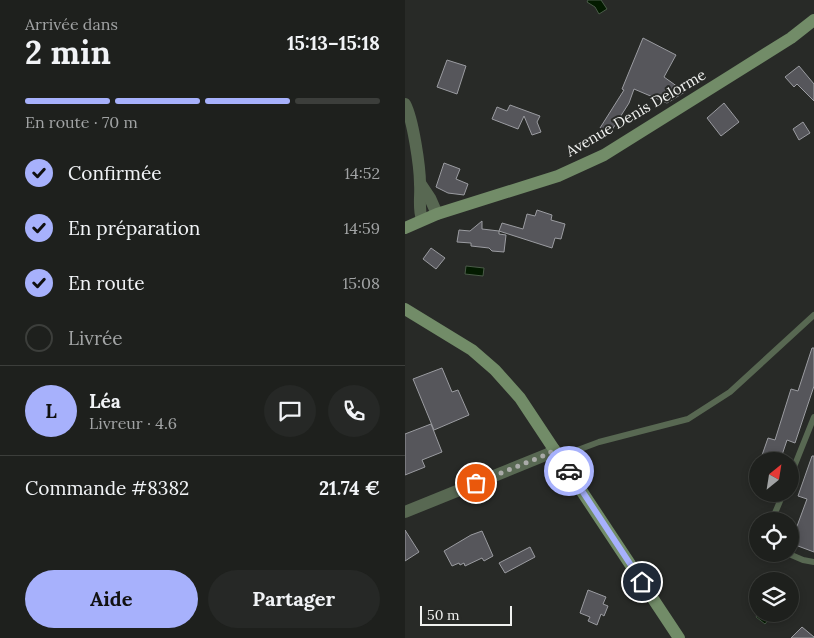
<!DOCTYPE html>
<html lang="fr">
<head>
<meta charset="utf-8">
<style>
	:root { --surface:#1e201d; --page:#262826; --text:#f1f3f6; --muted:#a1a3a4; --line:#3c3e3b; --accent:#a7b1fc }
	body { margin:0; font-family:Lora,serif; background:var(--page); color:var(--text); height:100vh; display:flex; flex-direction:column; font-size:19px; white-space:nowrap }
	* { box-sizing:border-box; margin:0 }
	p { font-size:16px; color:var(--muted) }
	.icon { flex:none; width:28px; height:28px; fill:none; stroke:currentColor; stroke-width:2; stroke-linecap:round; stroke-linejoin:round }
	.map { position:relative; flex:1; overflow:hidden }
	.panel { display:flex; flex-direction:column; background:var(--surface); width:405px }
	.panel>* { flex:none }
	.needle { width:32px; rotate:30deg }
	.fabs { position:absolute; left:344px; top:452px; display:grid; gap:10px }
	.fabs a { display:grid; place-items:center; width:50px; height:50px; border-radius:50%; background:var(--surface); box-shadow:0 2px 8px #0003,0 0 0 1px var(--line); font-size:25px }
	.scale { position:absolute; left:15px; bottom:12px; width:92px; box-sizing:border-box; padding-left:5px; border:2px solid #f0f1ef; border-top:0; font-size:14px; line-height:18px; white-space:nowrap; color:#f0f1ef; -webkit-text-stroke:4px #282a27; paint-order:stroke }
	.pin { position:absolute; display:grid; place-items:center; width:42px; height:42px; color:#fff; margin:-21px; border:2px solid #fff; border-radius:50%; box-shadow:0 1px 5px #0007 }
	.courier { position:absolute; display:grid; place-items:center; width:50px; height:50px; margin:-25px; border:4px solid #a7b1fc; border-radius:50%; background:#fff; color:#222; box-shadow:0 1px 6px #0007 }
	.summary em { font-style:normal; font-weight:700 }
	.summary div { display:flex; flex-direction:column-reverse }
	.summary { display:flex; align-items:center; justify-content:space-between; height:85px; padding:0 25px }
	h1 { font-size:32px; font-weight:700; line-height:38px }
	.bar { display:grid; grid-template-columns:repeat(4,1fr); gap:8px 5px; align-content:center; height:60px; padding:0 25px }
	.bar i { height:6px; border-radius:4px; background:var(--line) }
	.bar .active { background:var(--accent) }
	.bar p { grid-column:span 4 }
	.line { display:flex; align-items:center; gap:12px; padding:0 25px; border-top:1px solid var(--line) }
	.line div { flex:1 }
	.round { display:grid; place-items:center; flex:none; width:52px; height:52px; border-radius:26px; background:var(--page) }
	ol { padding:0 25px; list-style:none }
	li { display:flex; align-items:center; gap:15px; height:55px }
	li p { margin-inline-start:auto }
	li .icon { padding:5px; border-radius:50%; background:var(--accent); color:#111; stroke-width:4 }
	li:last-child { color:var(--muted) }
	li i { width:28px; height:28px; border:2px solid var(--line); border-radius:50% }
	.cta { display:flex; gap:10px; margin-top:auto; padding:10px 25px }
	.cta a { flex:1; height:58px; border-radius:30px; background:var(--accent); color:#111; font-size:20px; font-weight:700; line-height:58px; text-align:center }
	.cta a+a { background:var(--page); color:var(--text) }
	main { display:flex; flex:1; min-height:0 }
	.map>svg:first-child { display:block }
</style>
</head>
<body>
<main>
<section class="panel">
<div class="summary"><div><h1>2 min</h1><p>Arrivée dans</p></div><em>15:13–15:18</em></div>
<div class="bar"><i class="active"></i><i class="active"></i><i class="active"></i><i></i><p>En route · 70 m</p></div>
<ol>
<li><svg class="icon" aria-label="check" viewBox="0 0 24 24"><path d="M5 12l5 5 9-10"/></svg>Confirmée<p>14:52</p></li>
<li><svg class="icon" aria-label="check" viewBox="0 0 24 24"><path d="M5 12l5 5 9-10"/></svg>En préparation<p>14:59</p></li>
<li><svg class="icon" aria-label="check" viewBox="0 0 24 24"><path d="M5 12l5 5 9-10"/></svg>En route<p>15:08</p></li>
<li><i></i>Livrée</li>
</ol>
<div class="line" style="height:90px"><b class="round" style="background:var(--accent);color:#111">L</b><div><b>Léa</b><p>Livreur · 4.6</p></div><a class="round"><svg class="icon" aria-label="chat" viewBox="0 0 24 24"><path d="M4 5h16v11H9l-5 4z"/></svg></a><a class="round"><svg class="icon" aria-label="phone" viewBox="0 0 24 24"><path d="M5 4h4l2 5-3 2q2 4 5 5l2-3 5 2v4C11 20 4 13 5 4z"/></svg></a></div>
<div class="line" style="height:65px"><div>Commande #8382</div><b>21.74 €</b></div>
<div class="cta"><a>Aide</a><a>Partager</a></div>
</section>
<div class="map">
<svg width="409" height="638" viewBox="0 0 409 638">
	<rect width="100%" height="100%" fill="#282a27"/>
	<g fill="#031b00" stroke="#4a5b48">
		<path d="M183 0H196L202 9 194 14 190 7 182 2Z"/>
		<path d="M61 266 79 268 78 276 60 274Z"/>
		<path d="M353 614H368L360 624 351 617Z"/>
	</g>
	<g fill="#56565b" stroke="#9b9ca1">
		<path d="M238 38 271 55 259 77 280 92 262 103 229 89 224 103 205 133 195 128 219 90 217 89Z"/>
		<path d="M42 60 61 66 52 94 32 87Z"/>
		<path d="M394 66 409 84V101L392 84 389 87 380 77Z"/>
		<path d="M319 103 334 122 316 136 302 118Z"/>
		<path d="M105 105 135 116 132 122 136 132 127 135 119 116 113 129 87 119 92 107 102 111Z"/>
		<path d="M398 122 405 133 394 140 388 129Z"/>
		<path d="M39 163 55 169 51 179 63 184 59 195 43 193 31 187Z"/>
		<path d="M132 210 147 215 146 220 160 224 156 239 150 238 147 248 94 231V234L101 235 99 252 87 251 84 248 66 246V243L52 242 54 230 65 231 77 221V229L94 231 97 223 118 229 122 214 130 216Z"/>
		<path d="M26 248 40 258 31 269 18 259Z"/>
		<path d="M407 348H409V386L390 443 382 440 375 461H355L363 438 370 440 386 389 393 391Z"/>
		<path d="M37 368 47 392 53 390 64 415 29 430 8 379Z"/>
		<path d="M26 424 37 452 17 460 20 467 0 475V434Z"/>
		<path d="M407 456H409V552L385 543V527L391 529 402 499 393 496Z"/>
		<path d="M0 530 14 552 0 561Z"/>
		<path d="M77 531 88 556 79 561 77 558 60 566 59 563 55 565 54 563 47 566 39 551 66 535Z"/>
		<path d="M125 547 130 557 100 573 94 563Z"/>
		<path d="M183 590 201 597 198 604 203 606 199 616 196 614 192 625 183 621 185 617 175 613Z"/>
		<path d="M397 627 409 637V638H386Z"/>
	</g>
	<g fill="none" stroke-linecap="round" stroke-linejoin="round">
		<g stroke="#586852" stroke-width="6">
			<path d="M154 457 194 442 283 419 325 392 409 315"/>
			<path d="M385 477 409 417"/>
			<path d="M370 521V513L378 494"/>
			<path d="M384 554 398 560 409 562"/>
		</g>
		<g stroke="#586852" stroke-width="12">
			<path d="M0 104C8 119 15 167 15 184 16 196 13 208 17 219"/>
			<path d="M15 183 25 198 32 214"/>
			<path d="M0 512 143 454 149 449"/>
		</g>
		<g stroke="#728c68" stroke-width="12">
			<path d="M0 228 32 214 153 176 199 155 327 75 386 38 409 20"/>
			<path d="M0 309 67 350 90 370 115 398 274 638"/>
		</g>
	</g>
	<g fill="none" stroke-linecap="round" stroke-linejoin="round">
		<path stroke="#aaaba9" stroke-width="5" stroke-dasharray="0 9" d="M71 483 143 454 149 450 164 471"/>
		<path stroke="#a7b1fc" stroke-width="6" d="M164 471 237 582"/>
	</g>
	<g text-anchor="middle" stroke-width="4" stroke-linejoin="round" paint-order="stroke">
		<g font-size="15" fill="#f0f1ef" stroke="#282a27">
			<text transform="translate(231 113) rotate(-30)" y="5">Avenue Denis Delorme</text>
		</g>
	</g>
</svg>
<div class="fabs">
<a><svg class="needle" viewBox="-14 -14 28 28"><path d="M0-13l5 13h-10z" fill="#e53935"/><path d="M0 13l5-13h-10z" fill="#a1a3a4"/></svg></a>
<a><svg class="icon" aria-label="locate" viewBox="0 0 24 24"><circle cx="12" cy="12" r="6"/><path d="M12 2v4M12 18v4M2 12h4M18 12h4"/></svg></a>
<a><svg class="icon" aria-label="layers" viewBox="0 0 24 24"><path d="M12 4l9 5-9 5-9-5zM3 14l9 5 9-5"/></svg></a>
</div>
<div class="scale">50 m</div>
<div class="pin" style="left:71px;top:483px;background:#ea580c"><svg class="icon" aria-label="bag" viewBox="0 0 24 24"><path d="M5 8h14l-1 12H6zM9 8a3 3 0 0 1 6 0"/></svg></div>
<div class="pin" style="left:237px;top:582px;background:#1f2937"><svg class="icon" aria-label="home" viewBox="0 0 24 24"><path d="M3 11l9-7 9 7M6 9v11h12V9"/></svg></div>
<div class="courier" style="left:164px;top:471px"><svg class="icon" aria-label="car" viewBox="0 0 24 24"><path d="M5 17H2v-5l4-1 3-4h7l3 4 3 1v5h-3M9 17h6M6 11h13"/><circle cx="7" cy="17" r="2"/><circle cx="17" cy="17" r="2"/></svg></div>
</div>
</main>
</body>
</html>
